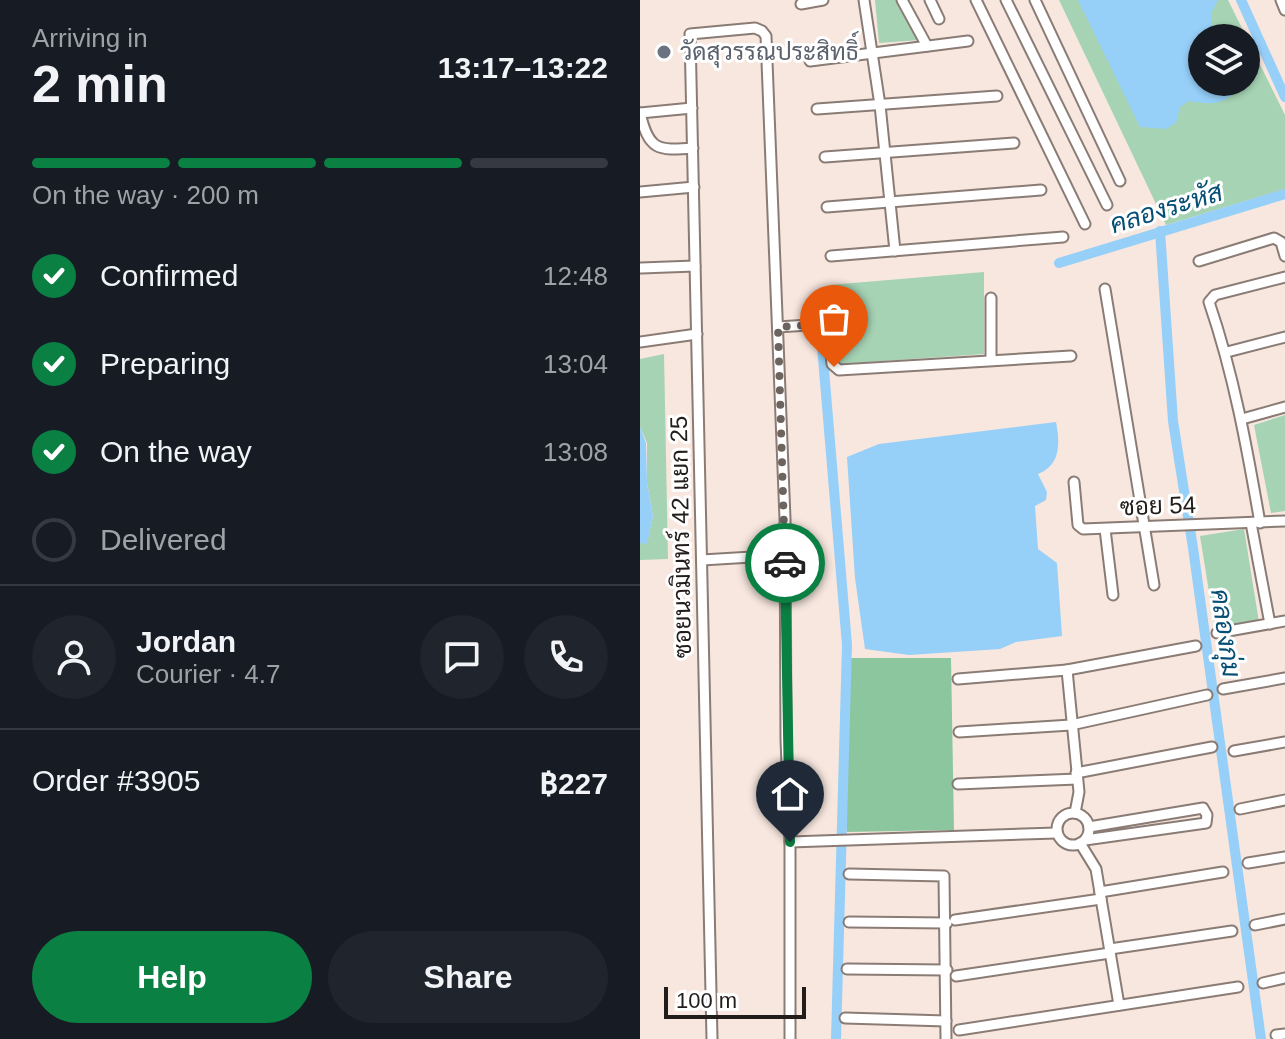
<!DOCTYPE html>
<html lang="en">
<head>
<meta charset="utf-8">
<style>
	:root { --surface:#171b24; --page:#20242c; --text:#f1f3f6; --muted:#9ea1a6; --line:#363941; --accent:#0b8043 }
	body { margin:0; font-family:Helvetica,Sarabun,sans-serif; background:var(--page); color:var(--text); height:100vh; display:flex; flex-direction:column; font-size:30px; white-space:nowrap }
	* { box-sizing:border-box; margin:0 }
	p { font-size:26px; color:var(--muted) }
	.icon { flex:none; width:44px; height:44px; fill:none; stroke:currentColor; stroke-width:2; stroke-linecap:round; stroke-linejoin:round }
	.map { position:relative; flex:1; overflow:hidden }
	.side { display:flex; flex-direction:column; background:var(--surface); width:640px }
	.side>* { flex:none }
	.controls { position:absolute; left:548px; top:24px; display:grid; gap:16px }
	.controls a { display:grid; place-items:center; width:72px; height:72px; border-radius:50%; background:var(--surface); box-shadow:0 2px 6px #0004; font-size:40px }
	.scale { position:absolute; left:24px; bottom:20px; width:142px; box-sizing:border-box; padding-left:8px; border:4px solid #221d1a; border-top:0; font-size:22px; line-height:28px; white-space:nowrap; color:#221d1a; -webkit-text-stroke:6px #fff; paint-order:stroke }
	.pin { position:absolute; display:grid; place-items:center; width:68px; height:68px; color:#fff; margin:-82px -34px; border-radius:50% 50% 50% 0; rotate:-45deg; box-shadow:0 0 8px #0007 }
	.pin .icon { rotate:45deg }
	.courier { position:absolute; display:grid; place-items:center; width:80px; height:80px; margin:-40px; border:6px solid #0b8043; border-radius:50%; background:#fff; color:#222; box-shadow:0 2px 10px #0007 }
	.overview em { font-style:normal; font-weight:700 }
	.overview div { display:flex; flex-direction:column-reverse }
	.overview { display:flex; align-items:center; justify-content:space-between; height:136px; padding:0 32px }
	h1 { font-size:52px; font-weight:700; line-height:60px }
	.bar { display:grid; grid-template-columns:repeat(4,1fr); gap:12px 8px; align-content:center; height:96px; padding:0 32px }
	.bar i { height:10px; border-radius:6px; background:var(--line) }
	.bar .on { background:var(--accent) }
	.bar p { grid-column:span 4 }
	.line { display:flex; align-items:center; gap:20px; padding:0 32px; border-top:2px solid var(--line) }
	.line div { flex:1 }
	.round { display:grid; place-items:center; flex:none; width:84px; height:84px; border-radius:42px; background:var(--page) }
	ol { padding:0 32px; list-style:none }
	li { display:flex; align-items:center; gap:24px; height:88px }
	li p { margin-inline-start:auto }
	li .icon { padding:8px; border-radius:50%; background:var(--accent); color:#fff; stroke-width:4 }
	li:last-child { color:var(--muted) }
	li i { width:44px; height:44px; border:4px solid var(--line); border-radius:50% }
	.action { display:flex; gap:16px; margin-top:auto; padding:16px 32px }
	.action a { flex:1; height:92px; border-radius:48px; background:var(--accent); color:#fff; font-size:32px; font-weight:700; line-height:92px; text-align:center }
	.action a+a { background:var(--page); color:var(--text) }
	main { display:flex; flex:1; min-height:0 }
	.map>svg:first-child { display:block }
</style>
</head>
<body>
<main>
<section class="side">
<div class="overview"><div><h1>2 min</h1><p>Arriving in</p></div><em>13:17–13:22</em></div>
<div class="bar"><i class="on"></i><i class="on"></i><i class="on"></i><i></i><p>On the way · 200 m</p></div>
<ol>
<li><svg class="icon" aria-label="check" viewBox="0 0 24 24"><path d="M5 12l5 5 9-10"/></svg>Confirmed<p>12:48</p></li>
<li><svg class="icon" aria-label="check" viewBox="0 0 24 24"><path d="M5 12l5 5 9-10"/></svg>Preparing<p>13:04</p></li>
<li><svg class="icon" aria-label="check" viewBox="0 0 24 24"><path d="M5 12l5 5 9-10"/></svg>On the way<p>13:08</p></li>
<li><i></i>Delivered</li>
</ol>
<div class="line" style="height:144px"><a class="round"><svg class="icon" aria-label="person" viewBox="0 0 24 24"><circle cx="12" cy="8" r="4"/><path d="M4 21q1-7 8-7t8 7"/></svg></a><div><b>Jordan</b><p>Courier · 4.7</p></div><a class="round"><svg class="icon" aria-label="chat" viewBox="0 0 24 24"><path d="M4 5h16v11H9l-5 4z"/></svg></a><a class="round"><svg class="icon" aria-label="phone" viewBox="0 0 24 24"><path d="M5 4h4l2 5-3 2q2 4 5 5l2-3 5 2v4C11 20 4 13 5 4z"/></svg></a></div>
<div class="line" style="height:104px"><div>Order #3905</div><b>฿227</b></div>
<div class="action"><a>Help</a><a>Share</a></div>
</section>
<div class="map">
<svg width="645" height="1039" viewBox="0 0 645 1039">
	<rect width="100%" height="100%" fill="#f7e7df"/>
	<g fill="#a6d3b4" fill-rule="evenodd">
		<path d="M235 0H258L281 40 239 43Z"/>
		<path d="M419 0H588L645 115V189L526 225ZM562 38H606V82H562Z"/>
		<path d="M344 272V354L200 364 189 285Z"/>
		<path d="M24 354 28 559 0 560V543H7L13 516 7 483V443L0 427V359Z"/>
		<path d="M645 415V511L631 513 614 425Z"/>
		<path d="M604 529 619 622 575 629 560 536Z"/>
	</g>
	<path fill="#8cc69f" d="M202 658H311L314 830 207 832Z"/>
	<g fill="#96cff8">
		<path d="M438 0H578L571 13 573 38H562V82L600 84C587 106 572 105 549 101L540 107 536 123 526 129 500 127Z"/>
		<path d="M416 422C420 443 421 465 398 474L407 492 406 500 395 506 398 549 417 563 422 636 376 642 360 649 269 655 225 649 215 578 207 457 239 444Z"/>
		<path d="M0 427 6 443 7 483 13 516 7 544 0 543Z"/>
	</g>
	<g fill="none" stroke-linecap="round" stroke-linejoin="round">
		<g stroke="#96cff8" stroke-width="10">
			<path d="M601 0 645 97"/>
			<path d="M520 231 533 421 553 548 621 1039"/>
			<path d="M419 263 645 194"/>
			<path d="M181 334 207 645 196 1039"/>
		</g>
		<g stroke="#8a7c75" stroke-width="13">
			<g id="minor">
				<path d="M224 0 240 105 255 251"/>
				<path d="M262 0 287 46"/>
				<path d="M290 0 299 19"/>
				<path d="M336 0 445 224"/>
				<path d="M366 0 467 205"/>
				<path d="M395 0 480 181"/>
				<path d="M641 0 645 10"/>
				<path d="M161 4 183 0"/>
				<path d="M170 61 328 41"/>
				<path d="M177 109 357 96"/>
				<path d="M0 113C9 150 17 151 53 148"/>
				<path d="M0 113 52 108"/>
				<path d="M185 157 374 143"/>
				<path d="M0 192 54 187"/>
				<path d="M187 207 401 190"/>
				<path d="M191 256 423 237"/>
				<path d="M559 261 634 238 641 242 645 256"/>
				<path d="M1 268 55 266"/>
				<path d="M465 289 514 585"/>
				<path d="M351 298V359"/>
				<path d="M138 327 183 324 188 327 192 364 199 370 431 356"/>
				<path d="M0 342 57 334"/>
				<path d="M587 352 645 337"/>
				<path d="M602 419 645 407"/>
				<path d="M434 482 438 525 443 529 645 521"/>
				<path d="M611 523 630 624"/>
				<path d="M620 523C607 448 594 375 569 302L575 295 645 277"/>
				<path d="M465 529 473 595"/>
				<path d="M62 560 145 555"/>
				<path d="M577 633 645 621"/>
				<path d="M318 679 427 670"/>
				<path d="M583 689 645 678"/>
				<path d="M319 732 431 725 567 695"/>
				<path d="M594 751 645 742"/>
				<path d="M436 773 572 747"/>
				<path d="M318 784 437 779"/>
				<path d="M600 809 645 800"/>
				<circle cx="433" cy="829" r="16"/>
				<path d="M435 813 439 792 427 670 556 646"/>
				<path d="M445 840 566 823 567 815 563 808 449 827"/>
				<path d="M150 842 416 833"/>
				<path d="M440 843 456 869 479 1005"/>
				<path d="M608 863 645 857"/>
				<path d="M209 874 304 876 306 1039"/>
				<path d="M460 892 583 872"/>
				<path d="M315 920 461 899"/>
				<path d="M209 922 307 923"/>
				<path d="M615 925 645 919"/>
				<path d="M470 949 592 931"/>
				<path d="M207 969 307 970"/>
				<path d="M316 976 470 953"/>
				<path d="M623 983 645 978"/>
				<path d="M205 1018 306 1021"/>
				<path d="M319 1030 598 987"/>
				<path d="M636 1035 645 1034"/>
				<path d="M72 1039 50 34 115 28 122 31 126 36 145 519 146 739 150 842V1039"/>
			</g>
		</g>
		<use href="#minor" stroke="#fff" stroke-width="9"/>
	</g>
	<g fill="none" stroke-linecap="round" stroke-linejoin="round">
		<path stroke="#6d645f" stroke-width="8" stroke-dasharray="0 14.4" d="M145 563 138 327 183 324 188 327 194 367"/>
		<path stroke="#0b8043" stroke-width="10" d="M145 563 150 842"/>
	</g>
	<circle fill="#6b7280" stroke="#fff" stroke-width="3" cx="24" cy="52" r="8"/>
	<g text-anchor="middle" stroke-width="6" stroke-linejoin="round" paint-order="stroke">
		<g font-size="24" fill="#5b616d" stroke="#fff" text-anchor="start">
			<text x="40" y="60">วัดสุวรรณประสิทธิ์</text>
		</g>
		<g font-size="24" fill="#221d1a" stroke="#fff">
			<text transform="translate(518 506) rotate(-2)" y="8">ซอย 54</text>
			<text transform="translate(41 537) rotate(-91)" y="8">ซอยนวมินทร์ 42 แยก 25</text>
		</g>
		<g font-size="26" font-style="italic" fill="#054e74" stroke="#fff">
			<text transform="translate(526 208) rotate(-17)" y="9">คลองระหัส</text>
			<text transform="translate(586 633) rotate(82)" y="9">คลองกุ่ม</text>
		</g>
	</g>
</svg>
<div class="controls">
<a><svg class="icon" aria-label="layers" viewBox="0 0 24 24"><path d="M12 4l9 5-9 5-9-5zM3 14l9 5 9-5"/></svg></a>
</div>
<div class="scale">100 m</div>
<div class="pin" style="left:194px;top:367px;background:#ea580c"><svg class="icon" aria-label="bag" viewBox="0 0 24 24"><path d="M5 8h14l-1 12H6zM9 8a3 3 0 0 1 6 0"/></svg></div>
<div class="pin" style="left:150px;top:842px;background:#1f2937"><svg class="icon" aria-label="home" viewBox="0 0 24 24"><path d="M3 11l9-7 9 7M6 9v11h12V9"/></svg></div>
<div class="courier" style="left:145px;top:563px"><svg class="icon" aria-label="car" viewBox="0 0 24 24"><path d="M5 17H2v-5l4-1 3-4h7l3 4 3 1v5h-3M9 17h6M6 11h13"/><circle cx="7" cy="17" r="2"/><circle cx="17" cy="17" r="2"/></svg></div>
</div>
</main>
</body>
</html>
